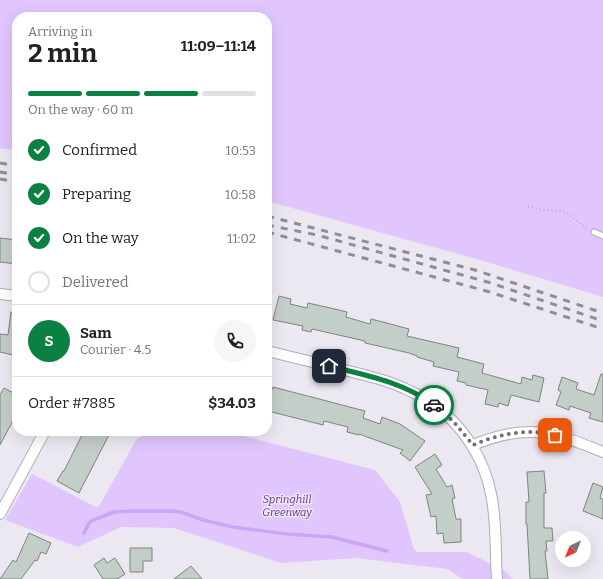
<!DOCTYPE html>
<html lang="en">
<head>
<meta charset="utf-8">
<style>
	:root { --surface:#fff; --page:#f6f6f6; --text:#222; --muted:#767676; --line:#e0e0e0; --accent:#0b8043 }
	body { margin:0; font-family:Bitter,serif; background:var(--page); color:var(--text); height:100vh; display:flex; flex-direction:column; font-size:15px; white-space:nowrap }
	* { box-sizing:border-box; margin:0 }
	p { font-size:13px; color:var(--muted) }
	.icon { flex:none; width:22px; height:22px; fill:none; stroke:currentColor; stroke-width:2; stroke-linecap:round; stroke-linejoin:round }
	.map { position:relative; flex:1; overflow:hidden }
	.panel { position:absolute; left:12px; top:12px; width:260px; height:424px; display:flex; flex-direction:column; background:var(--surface); border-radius:16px; box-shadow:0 4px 16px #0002 }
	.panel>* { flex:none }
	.needle { width:26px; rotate:223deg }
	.buttons { position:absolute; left:555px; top:531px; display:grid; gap:8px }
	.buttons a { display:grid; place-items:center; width:36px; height:36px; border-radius:50%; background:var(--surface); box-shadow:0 4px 16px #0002; font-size:20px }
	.pin { position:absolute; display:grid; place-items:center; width:34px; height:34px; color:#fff; margin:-17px; border-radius:8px; box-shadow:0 2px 6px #0006 }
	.courier { position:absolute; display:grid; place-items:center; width:40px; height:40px; margin:-20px; border:3px solid #0b8043; border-radius:50%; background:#fff; color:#222; box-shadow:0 1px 5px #0007 }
	.summary em { font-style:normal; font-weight:700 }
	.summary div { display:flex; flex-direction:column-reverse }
	.summary { display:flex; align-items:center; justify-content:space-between; height:68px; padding:0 16px }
	h1 { font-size:26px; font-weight:700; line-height:30px }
	.bar { display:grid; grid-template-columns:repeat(4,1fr); gap:6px 4px; align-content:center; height:48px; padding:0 16px }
	.bar i { height:5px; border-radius:3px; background:var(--line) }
	.bar .on { background:var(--accent) }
	.bar p { grid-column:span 4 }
	.line { display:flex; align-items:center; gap:10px; padding:0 16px; border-top:1px solid var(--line) }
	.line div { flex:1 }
	.round { display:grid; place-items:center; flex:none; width:42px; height:42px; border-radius:21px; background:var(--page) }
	ol { padding:0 16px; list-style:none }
	li { display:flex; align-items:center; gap:12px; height:44px }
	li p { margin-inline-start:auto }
	li .icon { padding:4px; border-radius:50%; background:var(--accent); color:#fff; stroke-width:4 }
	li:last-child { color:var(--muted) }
	li i { width:22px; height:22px; border:2px solid var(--line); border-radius:50% }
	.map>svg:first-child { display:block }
</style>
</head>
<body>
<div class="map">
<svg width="603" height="579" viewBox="0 0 603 579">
	<rect width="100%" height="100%" fill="#ece8f2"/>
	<g fill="#e0c6fd">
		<path d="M0 0H603V297L480 260 267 201V17H17V150L0 148Z"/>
		<path d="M150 431H224L375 470 400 502 414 549 417 552H467L505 571 513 579H463L447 569 356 558 281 563 174 528 121 527 78 547 5 520 32 474 98 508 136 440Z"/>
	</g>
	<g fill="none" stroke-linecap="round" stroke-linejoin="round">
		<path stroke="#cda4f8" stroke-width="3.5" d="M84 533 89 523 93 520 114 512 134 511H170L181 512 203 520 233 527 287 534 332 537 387 551"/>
	</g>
	<g fill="#c4cec8" stroke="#7b857f">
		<path d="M0 238 17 240V264L0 262Z"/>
		<path d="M279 296 291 299 290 304 307 308 308 303 335 309 347 312 346 317 370 324 371 319 383 322 409 329 407 336 459 348 457 357 484 364 482 373 521 384 522 377 532 380 533 375 544 378 539 402 511 395 508 406 499 403 498 407 485 404 488 390 466 385V383L457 381 459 372 433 366 434 362 417 357V356L409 353 365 343V341L312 329 311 332 302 330 303 326 273 320Z"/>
		<path d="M11 312 17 313V356L0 352V334L8 335Z"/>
		<path d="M601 374H603V422L589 418 591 413 570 406 569 410 556 405 561 392 558 390 562 377 578 383 576 389 594 395Z"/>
		<path d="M267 387 273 389V387L365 411 363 418 380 424 382 417 400 424 425 441 410 461 400 453 403 450 359 434V435L347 432 348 427 324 421 323 425 268 411 269 406H267Z"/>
		<path d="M4 388 17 395V413L0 445V395Z"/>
		<path d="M84 431H111L79 493 57 481 63 471H64Z"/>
		<path d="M435 454 442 465 436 469 447 487 452 485 455 498 452 499 456 519H461V542L444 543 443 533 437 534 436 516 431 517 426 495 432 494 415 467Z"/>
		<path d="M544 471 546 493H544V528H552L553 541H546L547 551H545L548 579H530L527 524H526V502H529L527 472Z"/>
		<path d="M593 483 603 487 600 498 603 499V519L583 511Z"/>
		<path d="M29 533 51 543 46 554 41 552 37 561 35 560 21 579H0L13 560 16 562Z"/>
		<path d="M130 548H152V561H143V572H130Z"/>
		<path d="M104 558 107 563 115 558 125 574 117 579H103L94 565Z"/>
		<path d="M191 566 202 579H174Z"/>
	</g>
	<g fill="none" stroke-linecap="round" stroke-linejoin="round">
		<g stroke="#b1acb6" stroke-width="7">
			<path id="lane" d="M594 232 603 236"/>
		</g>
		<g stroke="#b1acb6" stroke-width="12">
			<g id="street">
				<path d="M0 294 17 296"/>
				<path d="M267 351C292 357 316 363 341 369 364 375 388 380 410 391 452 410 482 449 491 494 497 521 495 552 497 579"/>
				<path d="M473 445C495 436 520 429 544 433 564 435 584 445 603 452"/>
				<path d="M0 514 45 431"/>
			</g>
		</g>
		<path stroke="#b1aeb6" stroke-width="2" stroke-dasharray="1 3" stroke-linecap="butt" d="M528 206 541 210 562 211 567 213 587 229"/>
		<use href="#lane" stroke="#fff" stroke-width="5"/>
		<use href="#street" stroke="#fff" stroke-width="10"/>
		<g stroke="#908d94" stroke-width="3" stroke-dasharray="7 7" stroke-linecap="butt">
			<path d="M0 163 17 166"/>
			<path d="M0 172 17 175"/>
			<path d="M0 179 17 182"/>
			<path d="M267 216 475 270 603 313"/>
			<path d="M267 225 317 235 491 283 603 321"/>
			<path d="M267 232 490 292 603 329"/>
		</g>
	</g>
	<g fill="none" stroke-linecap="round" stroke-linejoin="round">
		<path stroke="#726f75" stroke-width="4" stroke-dasharray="0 7.2" d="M434 405 453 421 473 445C499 434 527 428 555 435"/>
		<path stroke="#0b8043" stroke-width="5" d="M329 366C365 375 403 382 434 405"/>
	</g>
	<g text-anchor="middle" stroke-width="3" stroke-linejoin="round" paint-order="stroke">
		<g font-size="11" font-style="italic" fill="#683494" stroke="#ece8f2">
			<text x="287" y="503">Springhill<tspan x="287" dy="13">Greenway</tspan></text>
		</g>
	</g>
</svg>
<div class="buttons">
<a><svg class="needle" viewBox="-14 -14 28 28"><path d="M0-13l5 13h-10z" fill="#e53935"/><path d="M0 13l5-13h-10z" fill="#767676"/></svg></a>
</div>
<div class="pin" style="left:555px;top:435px;background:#ea580c"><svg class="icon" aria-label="bag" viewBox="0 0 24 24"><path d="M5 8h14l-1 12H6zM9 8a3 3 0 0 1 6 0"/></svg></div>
<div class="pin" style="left:329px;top:366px;background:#1f2937"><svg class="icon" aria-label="home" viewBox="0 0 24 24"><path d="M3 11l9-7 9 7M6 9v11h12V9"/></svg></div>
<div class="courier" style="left:434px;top:405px"><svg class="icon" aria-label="car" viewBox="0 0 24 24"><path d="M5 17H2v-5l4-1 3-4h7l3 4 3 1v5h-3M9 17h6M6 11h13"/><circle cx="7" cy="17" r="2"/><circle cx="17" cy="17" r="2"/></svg></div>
<section class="panel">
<div class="summary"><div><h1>2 min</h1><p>Arriving in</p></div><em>11:09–11:14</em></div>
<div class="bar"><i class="on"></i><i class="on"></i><i class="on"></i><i></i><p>On the way · 60 m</p></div>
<ol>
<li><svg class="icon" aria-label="check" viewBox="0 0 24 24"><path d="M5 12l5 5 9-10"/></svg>Confirmed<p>10:53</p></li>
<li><svg class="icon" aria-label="check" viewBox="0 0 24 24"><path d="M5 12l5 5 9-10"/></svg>Preparing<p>10:58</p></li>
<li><svg class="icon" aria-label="check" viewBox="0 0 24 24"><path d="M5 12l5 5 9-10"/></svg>On the way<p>11:02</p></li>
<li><i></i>Delivered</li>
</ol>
<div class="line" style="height:72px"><b class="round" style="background:var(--accent);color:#fff">S</b><div><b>Sam</b><p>Courier · 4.5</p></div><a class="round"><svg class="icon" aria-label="phone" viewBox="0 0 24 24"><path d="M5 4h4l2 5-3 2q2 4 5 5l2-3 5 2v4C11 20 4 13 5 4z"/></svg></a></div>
<div class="line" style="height:52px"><div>Order #7885</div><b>$34.03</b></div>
</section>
</div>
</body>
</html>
